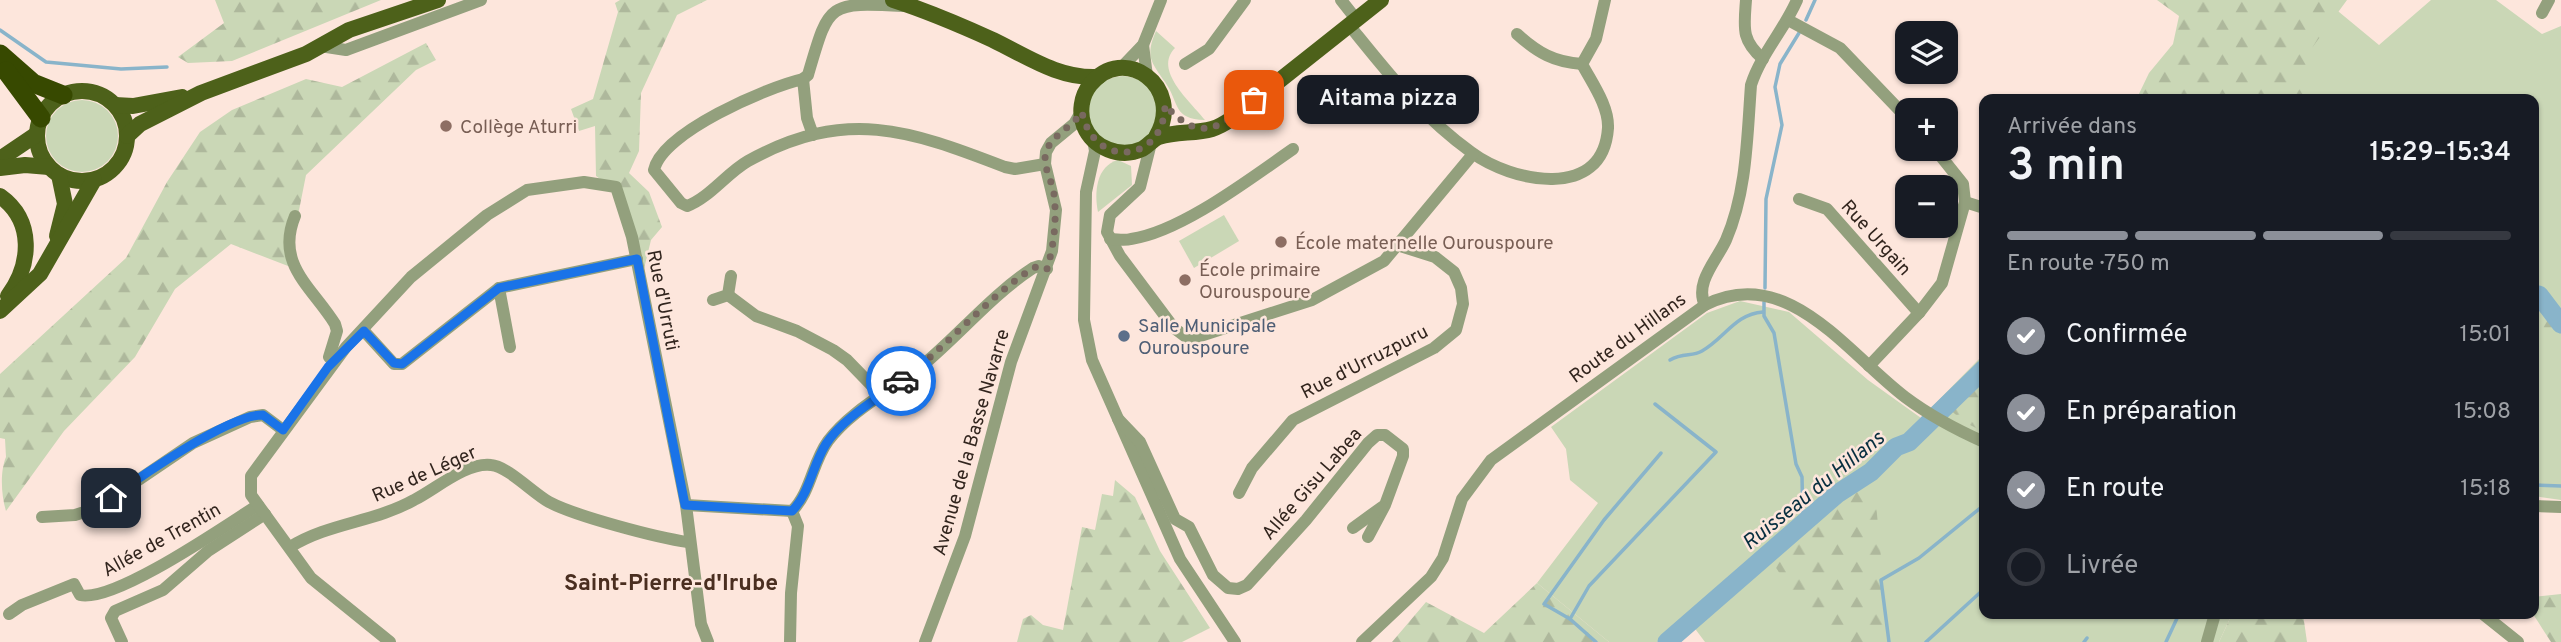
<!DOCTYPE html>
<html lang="fr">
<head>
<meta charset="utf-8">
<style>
	:root { --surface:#171b24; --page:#20242c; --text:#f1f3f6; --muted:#9ea1a6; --line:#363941; --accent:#8c9099 }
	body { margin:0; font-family:Overpass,sans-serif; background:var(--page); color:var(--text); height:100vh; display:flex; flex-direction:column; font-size:26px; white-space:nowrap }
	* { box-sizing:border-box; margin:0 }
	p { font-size:23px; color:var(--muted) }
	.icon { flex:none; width:38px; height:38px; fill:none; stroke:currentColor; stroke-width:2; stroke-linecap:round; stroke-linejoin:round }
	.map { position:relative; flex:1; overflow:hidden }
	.panel { position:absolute; left:1979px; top:94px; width:560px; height:525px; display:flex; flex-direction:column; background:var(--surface); border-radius:14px; box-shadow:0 2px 5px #0004 }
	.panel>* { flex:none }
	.tools { position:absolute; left:1895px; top:21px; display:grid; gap:14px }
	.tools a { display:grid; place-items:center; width:63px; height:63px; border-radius:14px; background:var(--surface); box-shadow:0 2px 5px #0004; font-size:35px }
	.pin { position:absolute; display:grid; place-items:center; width:60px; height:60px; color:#fff; margin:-30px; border-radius:14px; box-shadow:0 4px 10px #0006 }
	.courier { position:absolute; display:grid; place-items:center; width:70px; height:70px; margin:-35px; border:5px solid #1a73e8; border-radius:50%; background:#fff; color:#222; box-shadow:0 2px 9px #0007 }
	.bubble { position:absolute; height:49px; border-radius:14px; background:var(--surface); box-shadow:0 2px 5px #0004; font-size:23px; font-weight:600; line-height:49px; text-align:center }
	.head em { font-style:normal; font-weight:600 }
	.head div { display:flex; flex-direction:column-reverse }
	.head { display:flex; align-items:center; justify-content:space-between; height:119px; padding:0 28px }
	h1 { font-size:46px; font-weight:600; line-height:52px }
	.bar { display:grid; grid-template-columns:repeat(4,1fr); gap:10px 7px; align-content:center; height:84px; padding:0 28px }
	.bar i { height:9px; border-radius:5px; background:var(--line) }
	.bar .active { background:var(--accent) }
	.bar p { grid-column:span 4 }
	ol { padding:0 28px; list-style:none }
	li { display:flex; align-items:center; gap:21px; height:77px }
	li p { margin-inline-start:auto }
	li .icon { padding:7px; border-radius:50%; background:var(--accent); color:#fff; stroke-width:4 }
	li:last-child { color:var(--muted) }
	li i { width:38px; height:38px; border:4px solid var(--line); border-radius:50% }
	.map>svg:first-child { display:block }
</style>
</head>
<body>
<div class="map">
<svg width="2561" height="642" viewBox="0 0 2561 642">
	<defs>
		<pattern id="forest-firs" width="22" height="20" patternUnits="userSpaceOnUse" patternTransform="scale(1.75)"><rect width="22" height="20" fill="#cad7b6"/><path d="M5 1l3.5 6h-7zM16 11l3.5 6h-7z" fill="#aeb89c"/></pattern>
	</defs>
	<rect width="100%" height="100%" fill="#fde6dc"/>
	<g fill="#cad7b6">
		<path d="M2431 0H2496L2542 34 2561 26V500L2534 496V100H2223L2333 7 2379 45Z"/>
		<path d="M1156 31 1175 48C1153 70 1190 101 1205 120 1172 119 1180 103 1165 82 1151 62 1145 56 1156 31Z"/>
		<circle cx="1123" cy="111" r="35"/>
		<circle cx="82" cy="136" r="36"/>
		<path d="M1118 160 1131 166 1132 185 1098 212C1094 193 1096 166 1118 160Z"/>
		<path d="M1224 215 1239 241 1194 268 1179 241Z"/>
		<path d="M1740 301 1789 312 1868 380 1921 418 1984 354V614H2232L2219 642H1705L1690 622 1657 642H1609L1537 583 1598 503 1570 480 1566 449 1551 427 1707 313Z"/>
	</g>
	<g fill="url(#forest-firs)">
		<path d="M215 0H381L232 61 188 63 178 57 224 23Z"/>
		<path d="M620 0H707L677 15 641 93 639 151 629 173 649 192 662 227 651 240 643 273 622 195 596 176 595 126 579 131 571 109 593 99 618 12 615 3Z"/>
		<path d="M2157 0H2347L2309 52 2303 100H2136L2149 73 2173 44 2179 16Z"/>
		<path d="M426 43 436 60 416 70 306 175 288 266 231 244 175 289 135 357 64 431 6 511C1 495 0 471 6 457L5 439 0 438V374L126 258 167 182 200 132 232 110 306 79 342 87Z"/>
		<path d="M2537 286 2561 302V338L2534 333V288Z"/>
		<path d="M1984 369V432L1964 422 1946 406Z"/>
		<path d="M1862 476 1876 504 1889 642H1832L1794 596 1768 555Z"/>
		<path d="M1115 480 1135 497 1160 551 1210 628 1182 642H1017L1023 619 1031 615 1043 625 1063 630 1082 527 1095 530 1102 494 1113 496Z"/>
		<path d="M1537 583 1609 642H1392L1426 602 1484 633Z"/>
		<path d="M2561 594V642H2551L2533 614 2534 597Z"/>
		<path d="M2232 614H2303L2307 642H2219Z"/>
	</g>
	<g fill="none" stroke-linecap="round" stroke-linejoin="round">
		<g stroke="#89b4ca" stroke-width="3.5">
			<path d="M1806 20 1815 0"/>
			<path d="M0 30 46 62 121 69 167 67"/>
			<path d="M1765 288 1766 199 1782 125 1775 87 1780 64 1799 33"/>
			<path d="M1764 302V316L1774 333 1796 464 1802 477 1803 524"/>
			<path d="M1670 360C1683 352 1692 357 1702 351 1725 338 1735 314 1763 312"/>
			<path d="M2534 485 2561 486"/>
			<path d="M1570 619 1589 586 1716 452 1655 404"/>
			<path d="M1596 642 1570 619 1544 604 1604 520 1661 453"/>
			<path d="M1889 642 1881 580 1919 558 1984 505"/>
			<path d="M1926 642 1984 589"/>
			<path d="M2084 642 2087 638"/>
			<path d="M2166 642 2179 614"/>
		</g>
		<g stroke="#89b4ca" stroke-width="19">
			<path d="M2534 298 2539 295 2561 324"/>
			<path d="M1667 642 1837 494 1871 472 1896 447 1909 442 1984 369"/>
		</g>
		<g stroke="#93a07d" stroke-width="12">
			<path d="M1341 0 1356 19"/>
			<path d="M1746 0C1744 28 1741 40 1763 59"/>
			<path d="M2542 13 2549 0"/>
			<path d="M1788 20 1840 48 1908 119"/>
			<path d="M1349 25C1388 73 1420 115 1471 152 1511 182 1603 202 1608 128 1609 106 1592 83 1582 64L1596 39 1605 0"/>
			<path d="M1517 34C1538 53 1554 62 1582 64"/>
			<path d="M1143 45 1147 76"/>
			<path d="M320 46 346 50 481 0"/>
			<path d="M1185 64 1209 49 1245 0"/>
			<path d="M1121 68 1143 45 1161 0"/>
			<path d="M803 79 808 75C829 3 827 2 903 6"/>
			<path d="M813 135 807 118 803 79C768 87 662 132 654 170L681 203 687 206C709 198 727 173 748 161 846 107 909 130 1005 167L1015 169 1045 164"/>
			<path d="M1093 139 1095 151 1086 192 1084 320 1092 360 1180 559 1235 642"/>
			<path d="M1151 143 1140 187 1110 215 1107 232 1120 256 1174 328 1186 337 1194 338 1312 300 1384 261 1473 154"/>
			<path d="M1799 199 1827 209 1919 313"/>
			<path d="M1965 202 1984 208"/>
			<path d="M295 216C275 264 312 287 335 324L337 331 329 357 333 361"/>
			<path d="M1110 239C1117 239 1124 241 1131 239 1181 232 1251 178 1293 149"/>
			<path d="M499 288 510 347"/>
			<path d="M728 295 756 316 797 331 833 350 847 360 881 395"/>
			<path d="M713 300 728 295 731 276"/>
			<path d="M1705 305C1694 283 1717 260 1726 240 1747 191 1747 138 1751 85 1761 54 1784 30 1797 0"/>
			<path d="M364 331 394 364H402L499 288 637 259"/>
			<path d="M1869 366 1919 313 1942 283 1965 202 1963 184 1935 149"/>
			<path d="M1118 419 1140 442 1175 519 1189 527 1213 575 1228 588 1238 589 1247 585 1306 520 1368 443 1377 435H1385L1403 449V456L1385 505 1368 537"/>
			<path d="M1239 493 1252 468 1293 420 1434 348 1456 330 1463 304 1461 288 1454 272 1435 257 1397 245"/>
			<path d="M686 505 792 511"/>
			<path d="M2534 506 2561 507"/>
			<path d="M42 517 75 515 97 508 193 443 250 417 263 415 283 430"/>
			<path d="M1353 528 1382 507"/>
			<path d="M290 547C328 523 375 522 414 500 436 489 466 462 491 465 507 466 533 493 549 502 575 516 658 538 688 542"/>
			<path d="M9 614 22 605 74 584 80 595C114 603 225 526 258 505"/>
			<path d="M2483 614 2518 642"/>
			<path d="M122 642 111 618 115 611 163 590 208 551 265 514"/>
			<path d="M390 642 311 578 251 495V476L346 347 411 277 487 215 527 190 584 182 616 187 632 237 686 505 701 624 708 642"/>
			<path d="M790 642 791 593 798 526 792 511C811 492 812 463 828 441 852 409 894 389 924 364 961 333 993 294 1033 268L1039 266 1047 269"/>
			<path d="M925 642 965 536 1011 362 1052 251 1056 210 1045 164 1046 152 1051 143 1074 124 1081 112"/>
			<path d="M1362 642 1431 577 1443 558 1462 499 1491 460 1705 305C1787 263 1847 353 1905 397 1929 415 1957 430 1984 442"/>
			<path d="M2207 642 2215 614"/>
		</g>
		<g stroke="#4d611a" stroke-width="16">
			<path d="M893 0C927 11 960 25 993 40 1028 57 1059 79 1098 77"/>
			<circle cx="82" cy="136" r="45"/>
			<path d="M115 105 133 106 182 97"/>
			<path d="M127 136 140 124 201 93 306 54 349 30 438 0"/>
			<path d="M1156 137C1186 87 1123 42 1090 85 1081 96 1079 113 1084 126 1093 148 1120 159 1142 149 1148 146 1153 139 1159 137 1176 131 1195 134 1212 129 1229 124 1246 107 1260 96 1300 64 1341 32 1381 0"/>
			<path d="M0 159 37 134"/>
			<path d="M0 168 25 165 49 167"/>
			<path d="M0 196C35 221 31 265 8 296"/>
			<path d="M57 236 65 204 59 175"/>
			<path d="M0 311 40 274 94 180"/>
		</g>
		<g stroke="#374900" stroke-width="19">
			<path d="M0 54 33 83 63 95"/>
			<path d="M6 71 41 118"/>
		</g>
	</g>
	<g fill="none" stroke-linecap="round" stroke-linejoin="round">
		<path stroke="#796960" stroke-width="7" stroke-dasharray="0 12.6" d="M901 381C947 347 985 299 1033 268L1039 266 1047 269C1054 245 1057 220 1054 194 1052 180 1042 166 1046 152 1051 136 1073 126 1082 112 1093 169 1164 164 1165 105 1201 145 1219 127 1254 100"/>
		<path stroke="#1a73e8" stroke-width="9" d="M111 498C140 477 230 414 263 415L283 430 328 367 364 331 394 363 402 364 499 288 637 259 685 505 792 511C810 493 812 466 826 444 842 419 877 399 901 381"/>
	</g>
	<g fill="#8d6e63" stroke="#fde6dc" stroke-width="2.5">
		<circle cx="446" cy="126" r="7"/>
		<circle cx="1281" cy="242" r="7"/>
		<circle cx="1185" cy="280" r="7"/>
	</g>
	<circle fill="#5c6f8a" stroke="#fde6dc" stroke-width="2.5" cx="1124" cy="336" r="7"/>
	<g text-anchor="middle" stroke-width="5" stroke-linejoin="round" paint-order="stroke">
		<g font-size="19" fill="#785e54" stroke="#fde6dc" text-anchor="start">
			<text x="460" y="133">Collège Aturri</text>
			<text x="1295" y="249">École maternelle Ourouspoure</text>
			<text x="1199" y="276">École primaire<tspan x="1199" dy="22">Ourouspoure</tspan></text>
		</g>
		<g font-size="19" fill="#32251e" stroke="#fde6dc">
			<text transform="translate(1877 237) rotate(48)" y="7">Rue Urgain</text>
			<text transform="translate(664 300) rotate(79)" y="7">Rue d'Urruti</text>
			<text transform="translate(1627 337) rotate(-36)" y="7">Route du Hillans</text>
			<text transform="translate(1364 361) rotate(-27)" y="7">Rue d'Urruzpuru</text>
			<text transform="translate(970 442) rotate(-74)" y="7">Avenue de la Basse Navarre</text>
			<text transform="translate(424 473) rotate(-24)" y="7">Rue de Léger</text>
			<text transform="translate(1311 483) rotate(-49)" y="7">Allée Gisu Labea</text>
			<text transform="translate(161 539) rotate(-29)" y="7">Allée de Trentin</text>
		</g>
		<g font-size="19" fill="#4e5e75" stroke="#fde6dc" text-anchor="start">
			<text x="1138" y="332">Salle Municipale<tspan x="1138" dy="22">Ourouspoure</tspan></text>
		</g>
		<g font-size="21" font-style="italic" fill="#072e3f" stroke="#fde6dc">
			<text transform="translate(1813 490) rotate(-39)" y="7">Ruisseau du Hillans</text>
		</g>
		<g font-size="23" font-weight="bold" fill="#4a2e20" stroke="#fde6dc">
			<text x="671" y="590">Saint-Pierre-d'Irube</text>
		</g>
	</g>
</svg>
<div class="tools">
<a><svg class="icon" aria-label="layers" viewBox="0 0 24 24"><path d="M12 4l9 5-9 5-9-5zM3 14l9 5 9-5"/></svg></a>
<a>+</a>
<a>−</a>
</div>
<div class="pin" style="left:1254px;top:100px;background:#ea580c"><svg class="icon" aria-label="bag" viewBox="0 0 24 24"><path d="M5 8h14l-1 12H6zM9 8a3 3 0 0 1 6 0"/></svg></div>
<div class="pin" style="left:111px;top:498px;background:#1f2937"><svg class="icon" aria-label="home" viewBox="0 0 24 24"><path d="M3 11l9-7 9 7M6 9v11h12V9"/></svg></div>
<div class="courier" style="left:901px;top:381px"><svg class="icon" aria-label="car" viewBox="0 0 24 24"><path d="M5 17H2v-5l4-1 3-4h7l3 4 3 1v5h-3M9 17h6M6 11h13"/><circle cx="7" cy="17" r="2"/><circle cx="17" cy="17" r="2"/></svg></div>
<div class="bubble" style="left:1297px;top:75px;width:182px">Aitama pizza</div>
<section class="panel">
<div class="head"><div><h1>3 min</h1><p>Arrivée dans</p></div><em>15:29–15:34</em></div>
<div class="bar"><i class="active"></i><i class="active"></i><i class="active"></i><i></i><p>En route · 750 m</p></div>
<ol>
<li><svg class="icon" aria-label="check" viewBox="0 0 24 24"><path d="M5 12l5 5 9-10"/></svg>Confirmée<p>15:01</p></li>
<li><svg class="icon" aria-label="check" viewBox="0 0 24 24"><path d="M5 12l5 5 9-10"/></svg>En préparation<p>15:08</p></li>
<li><svg class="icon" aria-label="check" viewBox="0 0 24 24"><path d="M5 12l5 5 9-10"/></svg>En route<p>15:18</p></li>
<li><i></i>Livrée</li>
</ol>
</section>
</div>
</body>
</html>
